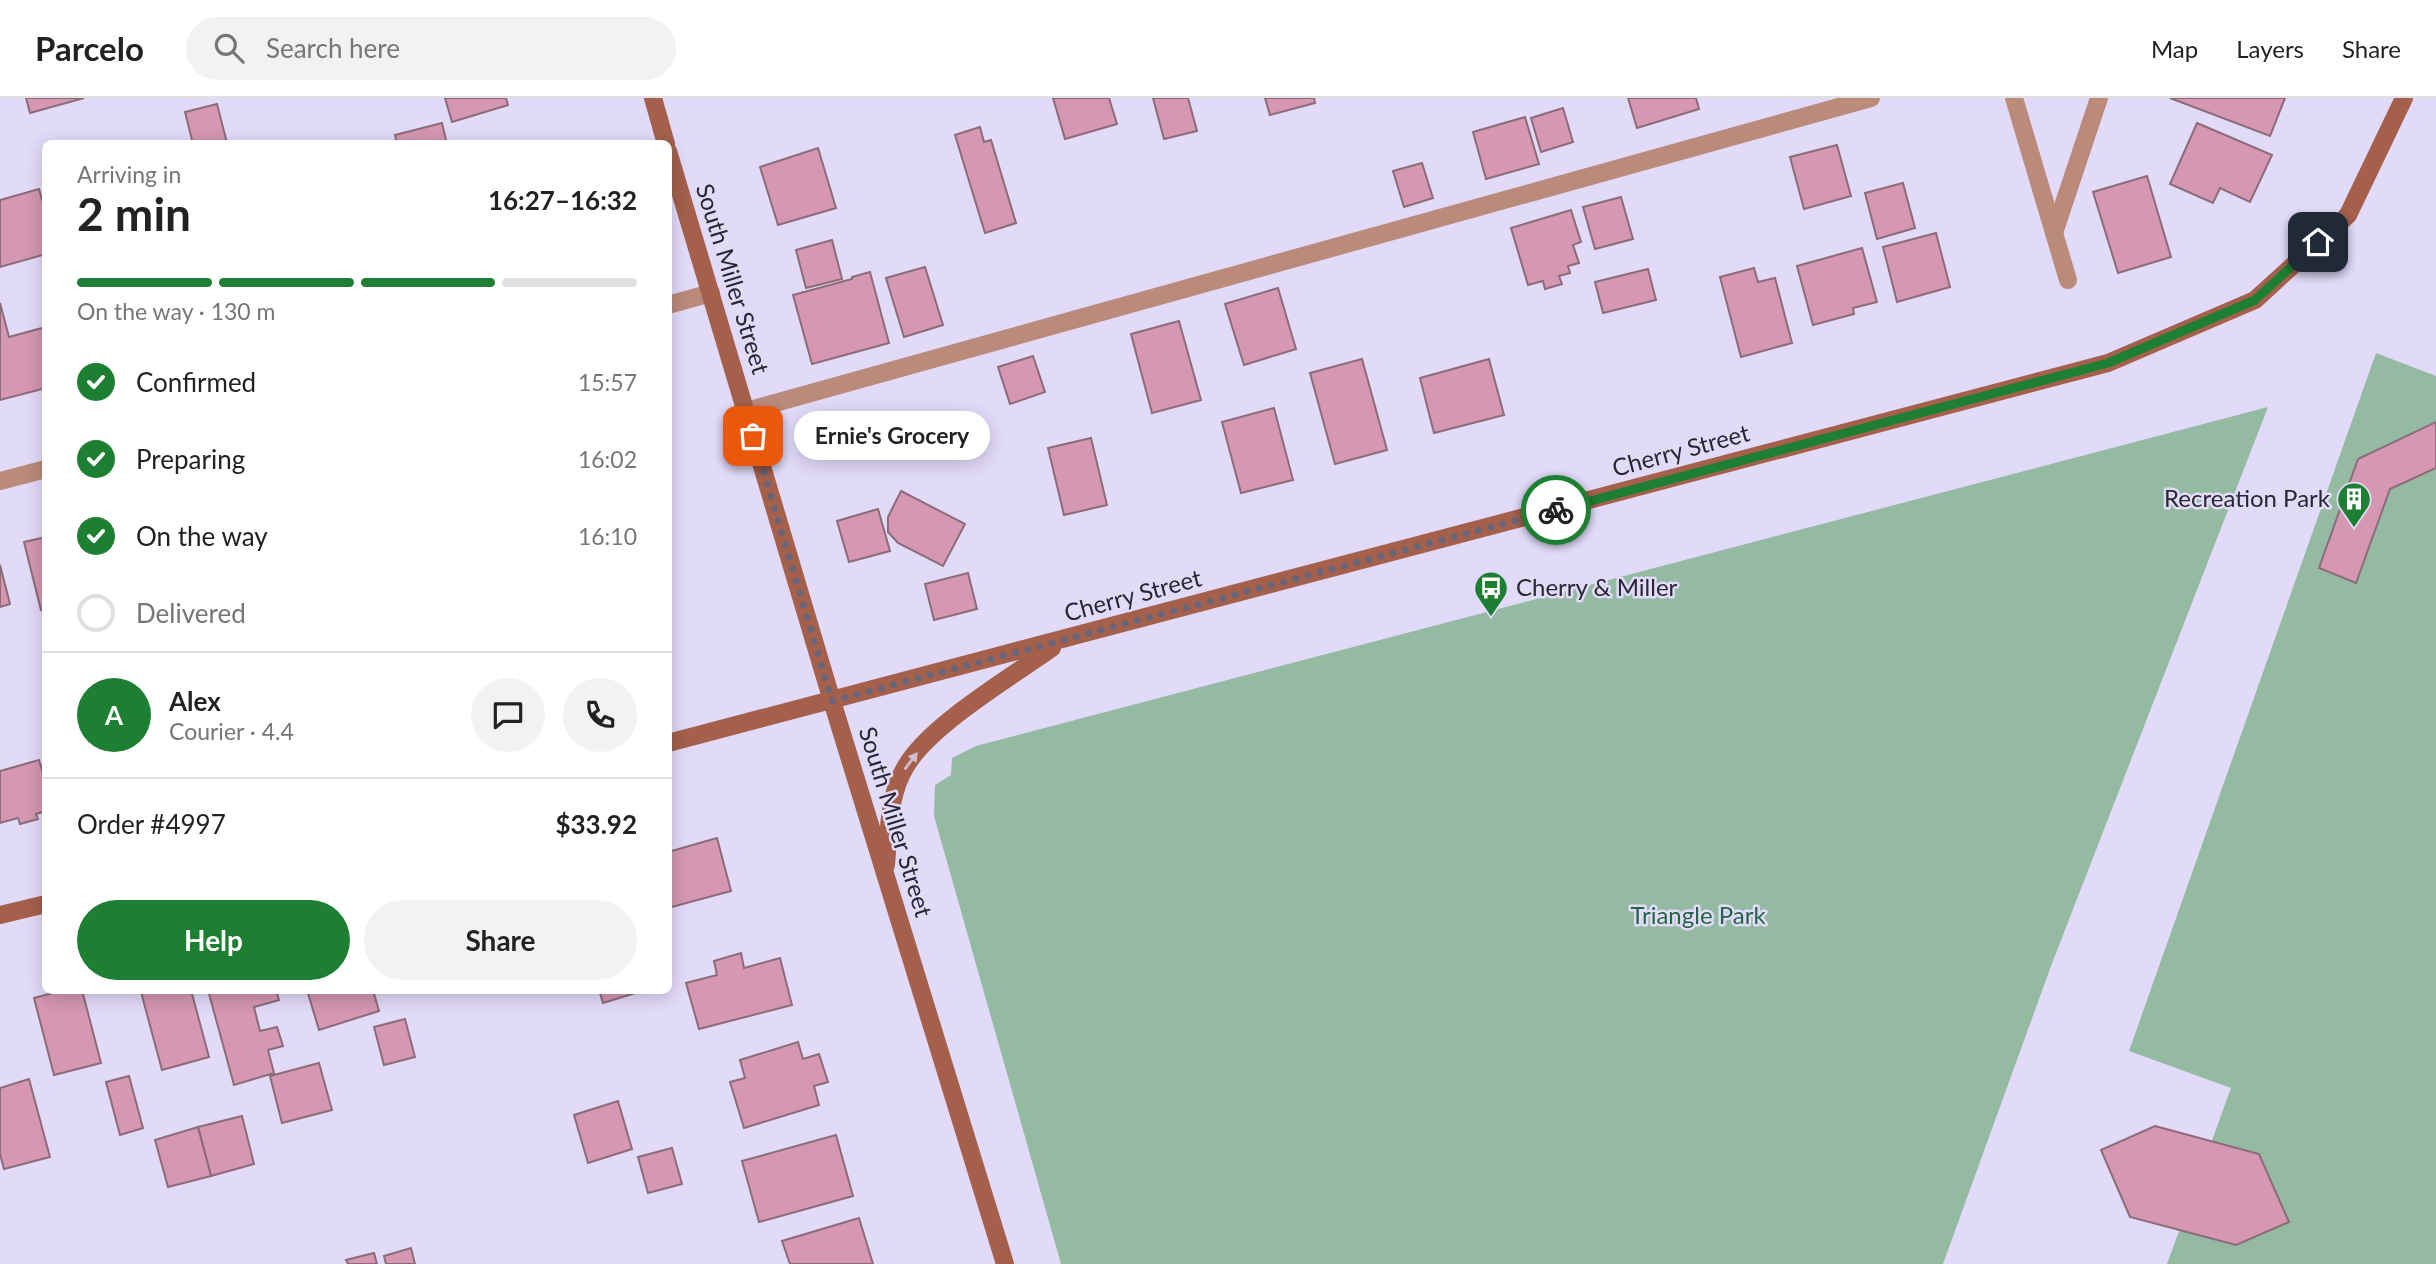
<!DOCTYPE html>
<html lang="en">
<head>
<meta charset="utf-8">
<style>
	:root { --surface:#fff; --page:#f2f2f2; --text:#222; --muted:#767676; --line:#e0e0e0; --accent:#1d7f31 }
	body { margin:0; font-family:Lato,sans-serif; background:var(--page); color:var(--text); height:100vh; display:flex; flex-direction:column; font-size:26px; white-space:nowrap }
	* { box-sizing:border-box; margin:0 }
	p { font-size:23px; color:var(--muted) }
	.icon { flex:none; width:38px; height:38px; fill:none; stroke:currentColor; stroke-width:2; stroke-linecap:round; stroke-linejoin:round }
	.map { position:relative; flex:1; overflow:hidden }
	.details { position:absolute; left:42px; top:42px; width:630px; height:854px; display:flex; flex-direction:column; background:var(--surface); border-radius:10px; box-shadow:0 4px 18px #0003 }
	.details>* { flex:none }
	.pin { position:absolute; display:grid; place-items:center; width:60px; height:60px; color:#fff; margin:-30px; border-radius:14px; box-shadow:0 4px 10px #0006 }
	.courier { position:absolute; display:grid; place-items:center; width:70px; height:70px; margin:-35px; border:5px solid #1d7f31; border-radius:50%; background:#fff; color:#222; box-shadow:0 2px 9px #0007 }
	.bubble { position:absolute; height:49px; border-radius:24px; background:var(--surface); box-shadow:0 4px 18px #0003; font-size:23px; font-weight:700; line-height:49px; text-align:center }
	.head em { font-style:normal; font-weight:700 }
	.head div { display:flex; flex-direction:column-reverse }
	.head { display:flex; align-items:center; justify-content:space-between; height:119px; padding:0 35px }
	h1 { font-size:46px; font-weight:700; line-height:52px }
	.bar { display:grid; grid-template-columns:repeat(4,1fr); gap:10px 7px; align-content:center; height:84px; padding:0 35px }
	.bar i { height:9px; border-radius:5px; background:var(--line) }
	.bar .selected { background:var(--accent) }
	.bar p { grid-column:span 4 }
	.line { display:flex; align-items:center; gap:18px; padding:0 35px; border-top:2px solid var(--line) }
	.line div { flex:1 }
	.round { display:grid; place-items:center; flex:none; width:74px; height:74px; border-radius:37px; background:var(--page) }
	ol { padding:0 35px; list-style:none }
	li { display:flex; align-items:center; gap:21px; height:77px }
	li p { margin-inline-start:auto }
	li .icon { padding:7px; border-radius:50%; background:var(--accent); color:#fff; stroke-width:4 }
	li:last-child { color:var(--muted) }
	li i { width:38px; height:38px; border:4px solid var(--line); border-radius:50% }
	.action { display:flex; gap:14px; margin-top:auto; padding:14px 35px }
	.action a { flex:1; height:80px; border-radius:42px; background:var(--accent); color:#fff; font-size:28px; font-weight:700; line-height:80px; text-align:center }
	.action a+a { background:var(--page); color:var(--text) }
	header { display:flex; align-items:center; gap:42px; box-sizing:border-box; height:98px; padding:0 35px; background:var(--surface); border-bottom:2px solid var(--line) }
	header strong { font-size:33px }
	nav { display:flex; gap:38px; margin-inline-start:auto; font-size:24px }
	.search { width:490px; height:63px; background:var(--page); display:flex; align-items:center; gap:18px; box-sizing:border-box; padding:0 24px; border-radius:38px; color:var(--muted); font-size:26px }
	.map>svg:first-child { display:block }
</style>
</head>
<body>
<header>
<strong>Parcelo</strong>
<div class="search"><svg class="icon" aria-label="search" viewBox="0 0 24 24"><circle cx="10" cy="10" r="6"/><path d="M15 15l6 6"/></svg>Search here</div>
<nav><a>Map</a><a>Layers</a><a>Share</a></nav>
</header>
<div class="map">
<svg width="2436" height="1166" viewBox="0 0 2436 1166">
	<rect width="100%" height="100%" fill="#e2daf9"/>
	<g fill="#94bba2">
		<path d="M2376 255 2436 278V1166H2167L2231 990 2129 953Z"/>
		<path d="M2268 309 2051 868 1943 1166H1061L934 718 935 687 951 677 952 660 976 648Z"/>
	</g>
	<g fill="#d597b1" stroke="#8b6c78" stroke-width="2">
		<path d="M26 0H84L30 15Z"/>
		<path d="M445 0H506L508 7 452 24Z"/>
		<path d="M1053 0H1109L1117 26 1065 41Z"/>
		<path d="M1153 0H1188L1197 33 1164 41Z"/>
		<path d="M1265 0H1314L1315 5 1270 17Z"/>
		<path d="M1628 0H1696L1699 11 1637 30Z"/>
		<path d="M2170 0H2285L2270 38Z"/>
		<path d="M217 6 227 45 193 46 185 14Z"/>
		<path d="M1563 10 1573 44 1541 54 1531 20Z"/>
		<path d="M1525 19 1539 66 1486 81 1473 34Z"/>
		<path d="M442 25 447 46H397L395 37Z"/>
		<path d="M2197 25 2272 57 2250 104 2220 90 2213 105 2170 86Z"/>
		<path d="M980 29 984 44 991 42 1016 125 985 135 955 37Z"/>
		<path d="M1837 47 1851 98 1804 111 1790 59Z"/>
		<path d="M818 50 836 110 778 127 760 69Z"/>
		<path d="M1422 65 1433 100 1404 109 1393 73Z"/>
		<path d="M2147 78 2171 159 2118 175 2093 94Z"/>
		<path d="M1903 85 1915 130 1877 141 1865 95Z"/>
		<path d="M39 91 46 115V156L0 169V102Z"/>
		<path d="M1621 99 1633 141 1595 151 1583 109Z"/>
		<path d="M1571 112 1581 144 1573 147 1579 165 1568 168 1570 175 1559 178 1562 186 1545 191 1543 183 1528 187 1511 130Z"/>
		<path d="M1936 135 1950 189 1897 204 1883 149Z"/>
		<path d="M832 142 842 181 806 190 796 152Z"/>
		<path d="M1862 150 1877 204 1853 210 1854 216 1813 227 1797 168Z"/>
		<path d="M925 169 943 227 904 239 886 180Z"/>
		<path d="M1754 170 1758 184 1775 180 1792 245 1741 259 1720 179Z"/>
		<path d="M1648 171 1656 202 1603 215 1595 184Z"/>
		<path d="M870 174 889 245 812 266 793 197 852 181V179Z"/>
		<path d="M1278 190 1296 251 1244 267 1225 206Z"/>
		<path d="M0 205 9 239 42 230 46 241V290L0 302Z"/>
		<path d="M1179 223 1201 302 1152 315 1131 236Z"/>
		<path d="M1033 258 1045 294 1010 306 998 269Z"/>
		<path d="M1362 261 1387 352 1335 366 1310 275Z"/>
		<path d="M1489 261 1504 317 1434 335 1420 280Z"/>
		<path d="M1274 310 1293 382 1241 395 1222 324Z"/>
		<path d="M2436 324V370L2390 391 2356 485 2319 470 2358 361Z"/>
		<path d="M1091 340 1107 407 1064 417 1048 350Z"/>
		<path d="M901 393 965 426 943 468 898 445 888 434V419Z"/>
		<path d="M878 411 890 453 849 464 837 423Z"/>
		<path d="M46 439V511L41 512 24 444Z"/>
		<path d="M0 467 10 506 0 509Z"/>
		<path d="M968 475 977 511 934 522 925 486Z"/>
		<path d="M39 662 46 685V713L36 716 38 721 20 726 18 720 0 725V673Z"/>
		<path d="M717 740 731 793 668 810V754Z"/>
		<path d="M741 855 744 870 780 860 792 907 699 931 686 885 717 877 714 863Z"/>
		<path d="M64 892H82L101 965 54 977 34 900Z"/>
		<path d="M148 892H191L209 959 162 972 141 894Z"/>
		<path d="M208 892H276L279 902 254 909 260 933 277 929 283 948 268 952 274 975 234 987Z"/>
		<path d="M307 892H373L379 913 319 932Z"/>
		<path d="M599 892H638L639 894 603 905Z"/>
		<path d="M405 921 415 959 384 967 374 929Z"/>
		<path d="M798 944 803 961 819 956 828 984 814 988 819 1007 744 1030 730 984 745 980 740 962Z"/>
		<path d="M319 965 332 1012 282 1025 270 978Z"/>
		<path d="M129 978 143 1030 120 1037 106 984Z"/>
		<path d="M29 981 50 1059 4 1071 0 1056V990Z"/>
		<path d="M618 1003 632 1051 588 1065 574 1017Z"/>
		<path d="M242 1018 254 1066 211 1078 198 1029Z"/>
		<path d="M2155 1028 2259 1056 2289 1124 2236 1147 2130 1119 2101 1052Z"/>
		<path d="M198 1029 211 1078 168 1089 155 1042Z"/>
		<path d="M836 1037 853 1098 759 1124 742 1063Z"/>
		<path d="M672 1050 682 1086 648 1095 638 1059Z"/>
		<path d="M859 1120 873 1166H790L782 1143Z"/>
		<path d="M411 1150 415 1166H386L384 1158Z"/>
		<path d="M374 1155 377 1166H348L346 1162Z"/>
	</g>
	<g fill="none" stroke-linecap="round" stroke-linejoin="round">
		<g stroke="#ba8a7b" stroke-width="18">
			<path d="M2054 135 2099 0"/>
			<path d="M746 313 1871 0"/>
		</g>
		<g stroke="#ba8a7b" stroke-width="18">
			<path d="M2014 0 2068 182"/>
			<path d="M668 207 711 195"/>
			<path d="M0 383 46 371"/>
		</g>
		<g stroke="#a4604b" stroke-width="18">
			<path d="M653 0 666 46"/>
			<path d="M668 53 832 603 1005 1166"/>
			<path d="M668 645 2108 265 2255 202 2348 117 2404 0"/>
			<path d="M886 767C889 734 888 697 906 668 930 627 1011 579 1052 550"/>
			<path d="M0 817 46 806"/>
		</g>
	</g>
	<defs><path id="oneway-solid" d="M-6-.8H1V-3.2L6.5 0L1 3.2V.8H-6Z" transform="scale(1.75)"/></defs>
	<use fill="#d2bcce" href="#oneway-solid" transform="translate(911 663) rotate(-53)"/>
	<g fill="none" stroke-linecap="round" stroke-linejoin="round">
		<path stroke="#6a6578" stroke-width="7" stroke-dasharray="0 12.6" d="M753 338 832 603 1556 412"/>
		<path stroke="#1d7f31" stroke-width="9" d="M1556 412 2108 265 2255 202 2318 144"/>
	</g>
	<defs>
		<g id="building-pin" transform="scale(1.75)"><path d="M0 17L-7.5 6A9.5 9.5 0 1 1 7.5 6Z" fill="#1d7f31" stroke="#e2daf9"/><path d="M-4-6H4V6H1V3H-1V6H-4ZM-2.5-4.3h1.7v1.8h-1.7ZM.8-4.3h1.7v1.8H.8ZM-2.5-1h1.7V.8h-1.7ZM.8-1h1.7V.8H.8Z" fill="#fff"/></g>
		<g id="bus-pin" transform="scale(1.75)"><path d="M0 17L-7.5 6A9.5 9.5 0 1 1 7.5 6Z" fill="#1d7f31" stroke="#e2daf9"/><path d="M-5-6H5V4H4V6H2V4H-2V6H-4V4H-5ZM-3.5-4V0h7V-4ZM-3.5 1.2v1.5H-2V1.2ZM2 1.2v1.5H3.5V1.2Z" fill="#fff"/></g>
	</defs>
	<g fill-rule="evenodd">
		<use href="#building-pin" x="2354" y="401"/>
		<use href="#bus-pin" x="1491" y="490"/>
	</g>
	<g text-anchor="middle" stroke-width="5" stroke-linejoin="round" paint-order="stroke">
		<g font-size="24" fill="#2a2632" stroke="#e2daf9">
			<text transform="translate(732 181) rotate(73)" y="8">South Miller Street</text>
			<text transform="translate(1681 353) rotate(-15)" y="8">Cherry Street</text>
			<text transform="translate(1133 498) rotate(-15)" y="8">Cherry Street</text>
			<text transform="translate(895 724) rotate(73)" y="8">South Miller Street</text>
		</g>
		<g font-size="24" fill="#2a2632" stroke="#e2daf9" text-anchor="end">
			<text x="2330" y="409">Recreation Park</text>
			<text x="1516" y="498" text-anchor="start">Cherry &amp; Miller</text>
		</g>
		<g font-size="24" fill="#246643" stroke="#e2daf9">
			<text x="1698" y="826">Triangle Park</text>
		</g>
	</g>
</svg>
<div class="pin" style="left:753px;top:338px;background:#ea580c"><svg class="icon" aria-label="bag" viewBox="0 0 24 24"><path d="M5 8h14l-1 12H6zM9 8a3 3 0 0 1 6 0"/></svg></div>
<div class="pin" style="left:2318px;top:144px;background:#1f2937"><svg class="icon" aria-label="home" viewBox="0 0 24 24"><path d="M3 11l9-7 9 7M6 9v11h12V9"/></svg></div>
<div class="courier" style="left:1556px;top:412px"><svg class="icon" aria-label="bike" viewBox="0 0 24 24"><circle cx="6" cy="16" r="4"/><circle cx="18" cy="16" r="4"/><path d="M6 16l4-8h5l3 8M10 8l3 8H6M13 5h3"/></svg></div>
<div class="bubble" style="left:794px;top:313px;width:196px">Ernie's Grocery</div>
<section class="details">
<div class="head"><div><h1>2 min</h1><p>Arriving in</p></div><em>16:27–16:32</em></div>
<div class="bar"><i class="selected"></i><i class="selected"></i><i class="selected"></i><i></i><p>On the way · 130 m</p></div>
<ol>
<li><svg class="icon" aria-label="check" viewBox="0 0 24 24"><path d="M5 12l5 5 9-10"/></svg>Confirmed<p>15:57</p></li>
<li><svg class="icon" aria-label="check" viewBox="0 0 24 24"><path d="M5 12l5 5 9-10"/></svg>Preparing<p>16:02</p></li>
<li><svg class="icon" aria-label="check" viewBox="0 0 24 24"><path d="M5 12l5 5 9-10"/></svg>On the way<p>16:10</p></li>
<li><i></i>Delivered</li>
</ol>
<div class="line" style="height:126px"><b class="round" style="background:var(--accent);color:#fff">A</b><div><b>Alex</b><p>Courier · 4.4</p></div><a class="round"><svg class="icon" aria-label="chat" viewBox="0 0 24 24"><path d="M4 5h16v11H9l-5 4z"/></svg></a><a class="round"><svg class="icon" aria-label="phone" viewBox="0 0 24 24"><path d="M5 4h4l2 5-3 2q2 4 5 5l2-3 5 2v4C11 20 4 13 5 4z"/></svg></a></div>
<div class="line" style="height:91px"><div>Order #4997</div><b>$33.92</b></div>
<div class="action"><a>Help</a><a>Share</a></div>
</section>
</div>
</body>
</html>
